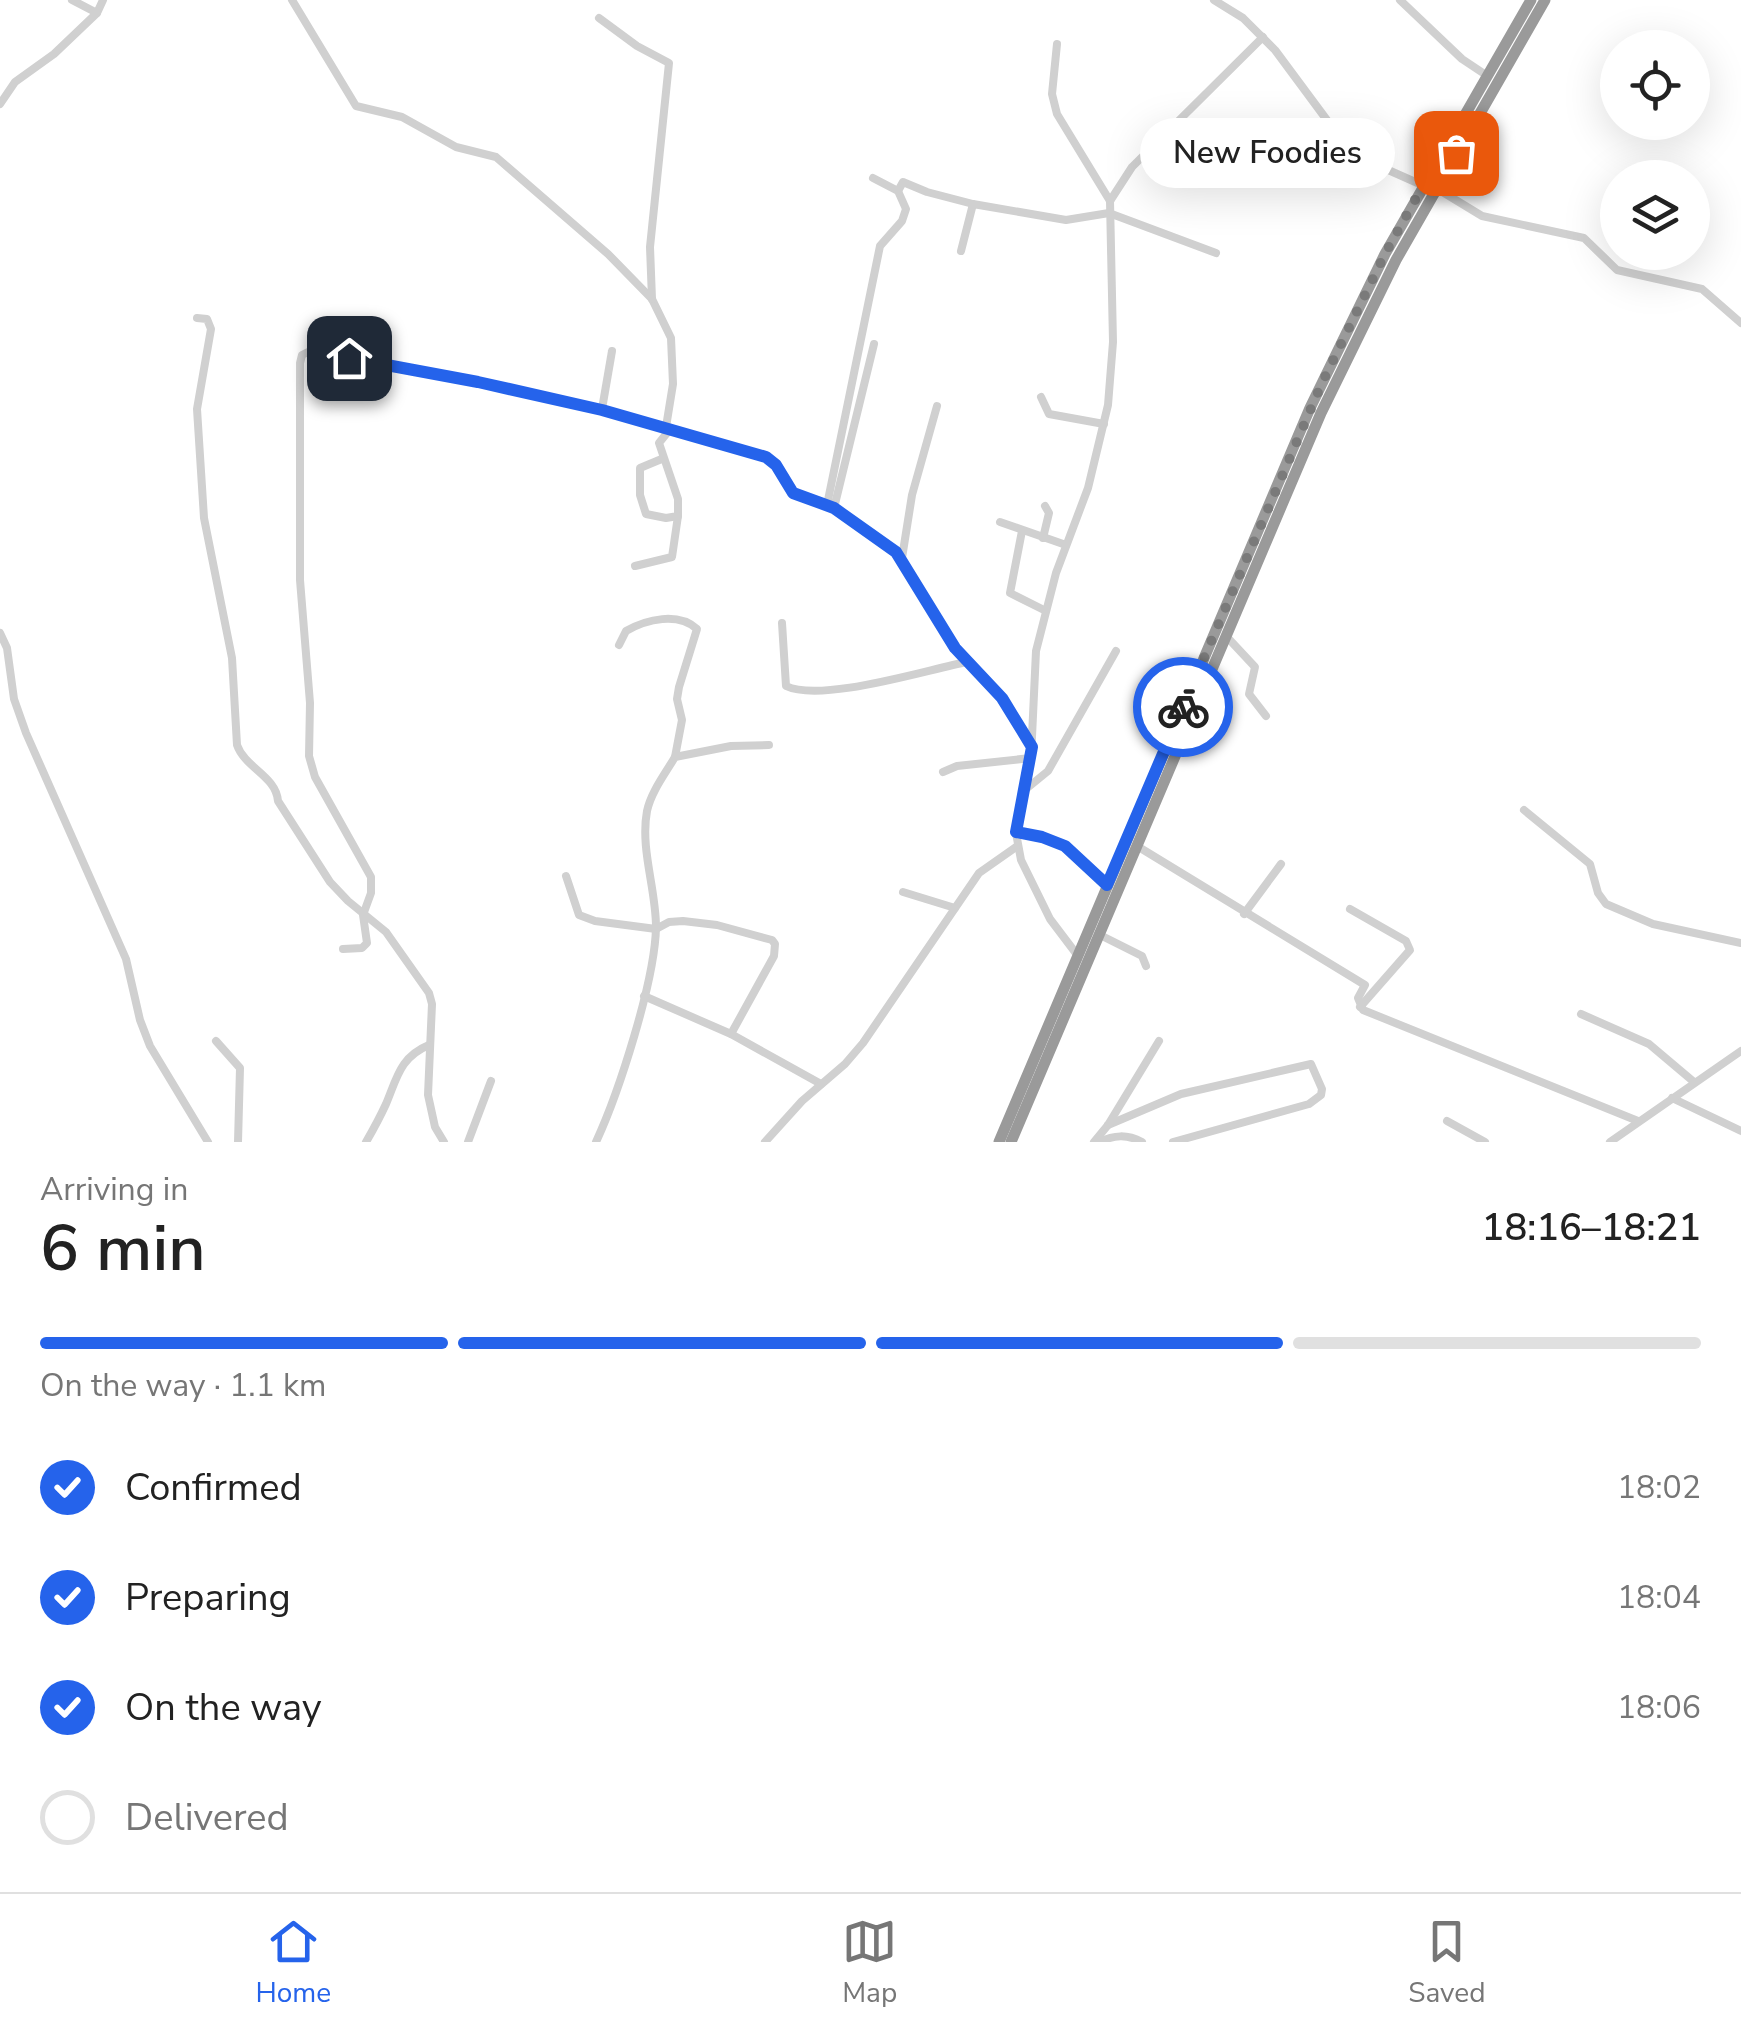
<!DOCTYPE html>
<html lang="en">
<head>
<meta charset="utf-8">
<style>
	:root { --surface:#fff; --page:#f2f2f2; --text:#222; --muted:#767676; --line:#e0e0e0; --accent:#2563eb }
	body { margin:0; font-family:"Nunito Sans",sans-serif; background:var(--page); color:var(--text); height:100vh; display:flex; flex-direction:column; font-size:38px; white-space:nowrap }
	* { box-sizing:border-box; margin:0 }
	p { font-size:32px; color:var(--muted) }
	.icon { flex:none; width:55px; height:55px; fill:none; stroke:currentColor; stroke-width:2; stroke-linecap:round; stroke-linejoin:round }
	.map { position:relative; height:1142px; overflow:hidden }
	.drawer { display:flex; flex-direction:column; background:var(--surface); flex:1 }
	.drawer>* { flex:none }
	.fabs { position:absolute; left:1600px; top:30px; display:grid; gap:20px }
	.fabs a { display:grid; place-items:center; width:110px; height:110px; border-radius:50%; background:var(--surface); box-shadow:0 10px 40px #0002; font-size:50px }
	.pin { position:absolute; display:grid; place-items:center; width:85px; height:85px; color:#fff; margin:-42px; border-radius:20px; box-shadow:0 5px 15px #0006 }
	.courier { position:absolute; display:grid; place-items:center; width:100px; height:100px; margin:-50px; border:8px solid #2563eb; border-radius:50%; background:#fff; color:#222; box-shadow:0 2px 12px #0007 }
	.bubble { position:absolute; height:70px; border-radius:35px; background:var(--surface); box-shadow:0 10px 40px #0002; font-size:32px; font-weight:600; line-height:70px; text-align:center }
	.head em { font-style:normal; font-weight:600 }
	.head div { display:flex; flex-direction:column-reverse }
	.head { display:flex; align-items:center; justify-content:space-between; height:170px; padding:0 40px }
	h1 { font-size:65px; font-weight:600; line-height:75px }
	.bar { display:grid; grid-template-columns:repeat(4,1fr); gap:15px 10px; align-content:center; height:120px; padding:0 40px }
	.bar i { height:12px; border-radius:8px; background:var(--line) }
	.bar .selected { background:var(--accent) }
	.bar p { grid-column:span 4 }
	ol { padding:0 40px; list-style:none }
	li { display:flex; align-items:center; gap:30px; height:110px }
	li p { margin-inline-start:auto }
	li .icon { padding:10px; border-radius:50%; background:var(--accent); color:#fff; stroke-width:4 }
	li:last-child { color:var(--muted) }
	li i { width:55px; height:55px; border:5px solid var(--line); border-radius:50% }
	.tab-bar { display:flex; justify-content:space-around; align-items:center; height:140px; border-top:2px solid var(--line); background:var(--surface); font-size:28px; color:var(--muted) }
	.tab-bar a { display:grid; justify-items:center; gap:5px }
	.tab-bar .selected { color:var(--accent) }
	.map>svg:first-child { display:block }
</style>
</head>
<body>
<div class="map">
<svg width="1741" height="1142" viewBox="0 0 1741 1142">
	<rect width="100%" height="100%" fill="#fff"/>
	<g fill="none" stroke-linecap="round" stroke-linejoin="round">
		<g stroke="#d0d0d0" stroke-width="8">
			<path d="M72 0 97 13"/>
			<path d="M292 0 356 106 402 117 456 147 496 157 608 254 652 299 671 338 673 384 666 427"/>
			<path d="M1214 0 1243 18 1275 50 1338 135 1377 165 1422 185"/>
			<path d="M1400 0 1462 59 1486 75"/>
			<path d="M599 18 637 46 669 63 650 247 652 299"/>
			<path d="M1057 44 1052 94 1057 114 1110 201"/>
			<path d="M0 104 15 82 54 54 97 13 103 0"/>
			<path d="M1436 188 1482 216 1584 238 1617 270 1702 289 1741 323"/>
			<path d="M898 191 903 182 927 192 973 204"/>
			<path d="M961 251 973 204 1066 220 1109 213 1216 253"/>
			<path d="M197 318 207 319 211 329 197 409 204 518 232 658 237 745C245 768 276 776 278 801L330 882 348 901 386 932 429 993 432 1004 428 1095 435 1127 444 1142"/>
			<path d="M1041 397 1049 414 1104 424"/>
			<path d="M602 409 612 351"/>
			<path d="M664 458 640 468V495L646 514 666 518 678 516V499L659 443 671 428"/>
			<path d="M827 505 880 246 902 221 906 209 898 191 873 178"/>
			<path d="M834 508 874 344"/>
			<path d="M1000 522 1066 545"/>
			<path d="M1022 531 1010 593 1046 611"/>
			<path d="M1043 538 1049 513 1045 506"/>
			<path d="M902 558 912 495 937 406"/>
			<path d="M635 566 672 557 678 516"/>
			<path d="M782 623 786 686C821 703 925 670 967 662"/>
			<path d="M0 633 7 648 14 699 26 733 126 959 140 1020 150 1046 208 1142"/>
			<path d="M1227 637 1255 667 1249 694 1266 716"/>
			<path d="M619 645 626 631C647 619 678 612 697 629L679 687 677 699 682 720 675 757"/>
			<path d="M943 772 957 766 1031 758"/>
			<path d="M1026 789 1048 771 1116 651"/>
			<path d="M1524 810 1590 864 1598 893 1606 904 1653 924 1741 943"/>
			<path d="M1016 833 1042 837 1065 846 1107 885"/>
			<path d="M1137 846 1365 985 1358 998 1363 1010 1638 1121"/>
			<path d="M566 876 579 915 595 921 656 929 669 922 683 921 717 925 772 940 775 944 774 956 731 1034"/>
			<path d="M903 892 955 908"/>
			<path d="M1350 909 1406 941 1410 950 1360 1007"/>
			<path d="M1244 914 1281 864"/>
			<path d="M1100 935 1142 956 1146 966"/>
			<path d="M343 949 362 948 367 943 363 915 371 893V877L315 777 309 756 310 703 300 580V363L302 355 308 352 478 381 602 409 766 457 776 465 793 493 834 508 896 552 955 648 1002 698 1031 747"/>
			<path d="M1078 956 1050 919 1021 860 1016 833 1031 758 1036 651 1056 573 1088 488 1108 405 1113 342 1110 201 1132 167 1263 37"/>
			<path d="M644 996 731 1034 821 1084"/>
			<path d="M1581 1014 1649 1044 1694 1082"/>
			<path d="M216 1041 240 1068 238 1142"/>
			<path d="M1672 1098 1741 1131"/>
			<path d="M1447 1121 1485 1142"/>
			<path d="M1108 1125 1181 1094 1311 1064 1322 1089 1321 1095 1309 1104 1173 1142"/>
			<path d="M366 1142C373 1130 380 1117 386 1104 397 1078 400 1057 429 1045"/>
			<path d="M468 1142 491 1081"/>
			<path d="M596 1142C619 1092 655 981 656 927 656 889 640 849 647 811 651 792 665 774 675 757L731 746 769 745"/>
			<path d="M765 1142 802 1101 845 1064 863 1043 979 873 1016 847"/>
			<path d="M1094 1142 1108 1125 1159 1041"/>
			<path d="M1099 1142C1114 1135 1127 1134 1142 1142"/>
			<path d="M1610 1142 1741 1051"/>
		</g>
		<g stroke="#9a9a9a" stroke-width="11">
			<path d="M999 1142 1310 408 1385 254 1531 0"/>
			<path d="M1011 1142 1321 413 1396 260 1545 0"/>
		</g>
	</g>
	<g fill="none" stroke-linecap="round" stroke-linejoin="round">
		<path stroke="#7a7a7a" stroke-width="10" stroke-dasharray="0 18" d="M1183 707 1322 383 1385 254 1445 146 1456 153"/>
		<path stroke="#2563eb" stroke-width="12" d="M349 358 478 382 602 410 766 457 776 465 793 493 834 508 896 552 955 648 1002 698 1032 747 1016 832 1042 837 1065 846 1107 885 1183 707"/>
	</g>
</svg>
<div class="fabs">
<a><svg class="icon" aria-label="locate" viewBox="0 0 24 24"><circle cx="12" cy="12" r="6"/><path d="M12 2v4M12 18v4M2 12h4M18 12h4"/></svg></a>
<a><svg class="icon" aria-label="layers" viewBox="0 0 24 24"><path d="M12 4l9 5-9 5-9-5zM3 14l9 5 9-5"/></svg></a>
</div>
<div class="pin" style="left:1456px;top:153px;background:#ea580c"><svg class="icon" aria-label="bag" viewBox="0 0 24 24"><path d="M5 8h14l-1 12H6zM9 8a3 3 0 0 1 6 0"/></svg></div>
<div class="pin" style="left:349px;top:358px;background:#1f2937"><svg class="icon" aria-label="home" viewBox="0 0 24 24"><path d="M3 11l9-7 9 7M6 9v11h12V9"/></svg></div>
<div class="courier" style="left:1183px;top:707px"><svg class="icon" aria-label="bike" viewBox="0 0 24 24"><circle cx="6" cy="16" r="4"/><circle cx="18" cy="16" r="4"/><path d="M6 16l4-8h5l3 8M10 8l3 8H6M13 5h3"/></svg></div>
<div class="bubble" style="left:1140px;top:118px;width:255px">New Foodies</div>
</div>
<section class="drawer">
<div class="head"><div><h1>6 min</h1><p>Arriving in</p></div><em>18:16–18:21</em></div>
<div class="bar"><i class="selected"></i><i class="selected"></i><i class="selected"></i><i></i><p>On the way · 1.1 km</p></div>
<ol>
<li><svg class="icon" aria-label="check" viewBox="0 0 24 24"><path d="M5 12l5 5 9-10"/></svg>Confirmed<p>18:02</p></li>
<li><svg class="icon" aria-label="check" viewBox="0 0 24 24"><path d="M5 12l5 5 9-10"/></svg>Preparing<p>18:04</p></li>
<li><svg class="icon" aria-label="check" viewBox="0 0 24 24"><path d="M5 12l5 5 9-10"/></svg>On the way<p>18:06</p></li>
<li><i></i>Delivered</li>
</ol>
</section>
<nav class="tab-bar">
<a class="selected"><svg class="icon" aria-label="home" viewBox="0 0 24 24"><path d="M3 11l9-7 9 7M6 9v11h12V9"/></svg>Home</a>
<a><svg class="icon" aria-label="map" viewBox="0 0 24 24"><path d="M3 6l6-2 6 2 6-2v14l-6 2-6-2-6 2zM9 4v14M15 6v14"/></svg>Map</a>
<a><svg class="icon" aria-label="saved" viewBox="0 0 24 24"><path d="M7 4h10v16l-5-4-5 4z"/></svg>Saved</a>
</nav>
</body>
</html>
